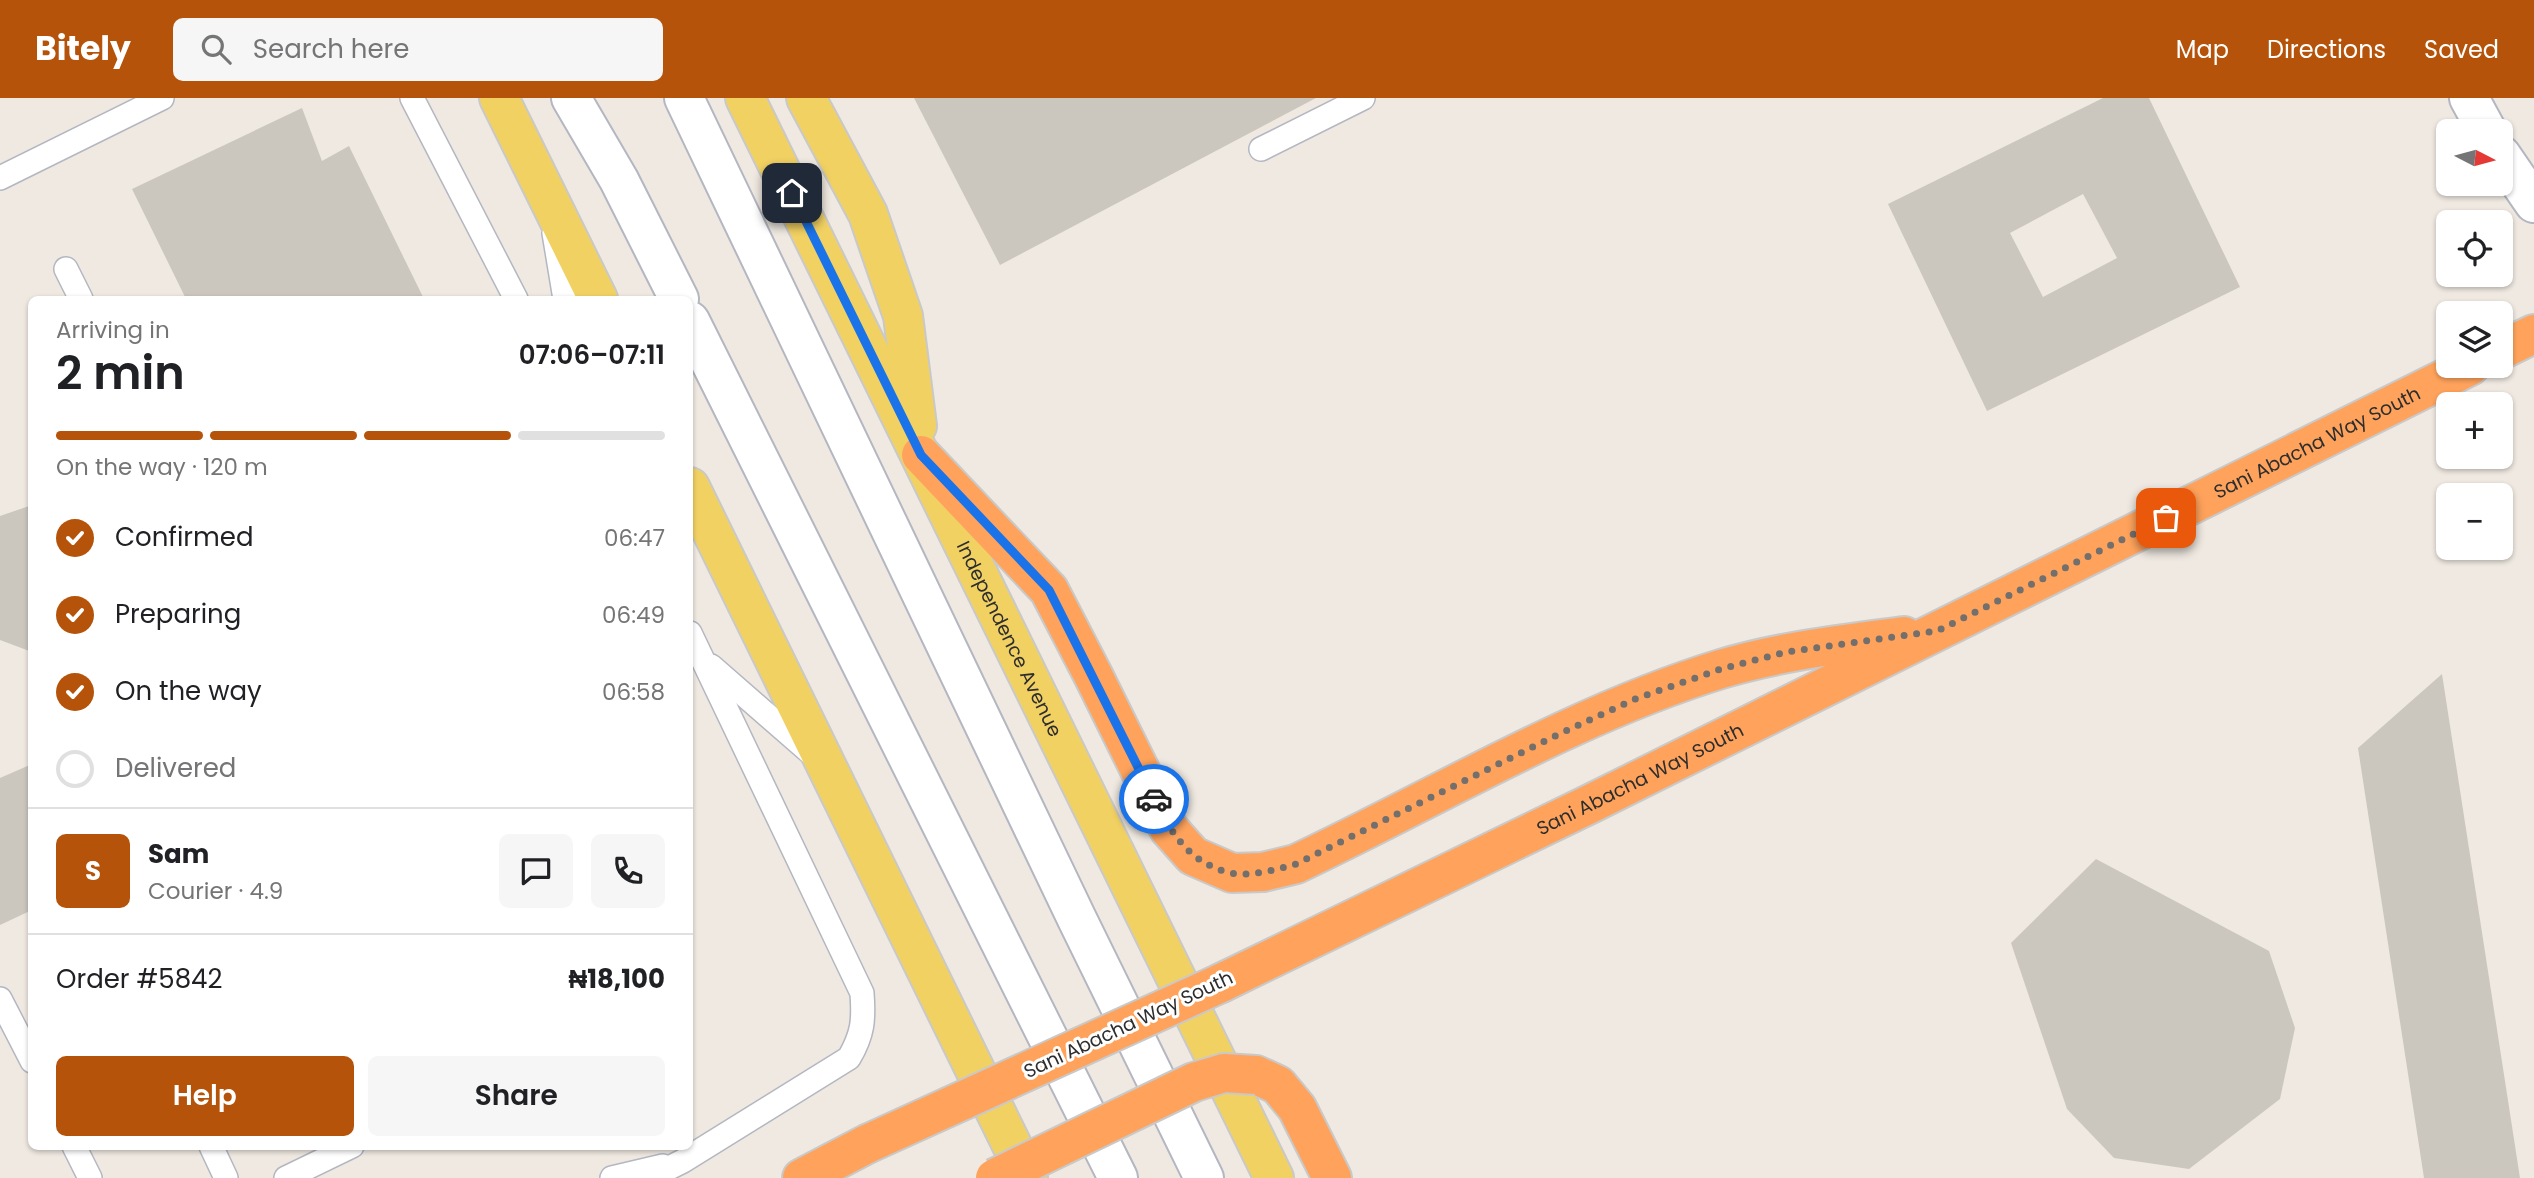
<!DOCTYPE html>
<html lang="en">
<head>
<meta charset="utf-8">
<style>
	:root { --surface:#fff; --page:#f6f6f6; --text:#202124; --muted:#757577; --line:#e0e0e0; --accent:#b45309 }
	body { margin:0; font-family:Poppins,sans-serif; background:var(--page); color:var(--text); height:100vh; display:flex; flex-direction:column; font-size:26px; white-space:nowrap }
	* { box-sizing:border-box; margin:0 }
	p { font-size:23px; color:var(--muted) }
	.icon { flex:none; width:38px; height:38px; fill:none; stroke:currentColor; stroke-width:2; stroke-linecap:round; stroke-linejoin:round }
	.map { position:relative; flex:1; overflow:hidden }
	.sheet { position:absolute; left:28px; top:198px; width:665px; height:854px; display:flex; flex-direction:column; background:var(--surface); border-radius:10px; box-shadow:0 2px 5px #0004 }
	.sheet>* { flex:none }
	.needle { width:46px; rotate:96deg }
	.tools { position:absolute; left:2436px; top:21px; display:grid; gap:14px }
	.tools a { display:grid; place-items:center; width:77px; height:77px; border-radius:10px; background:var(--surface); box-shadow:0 2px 5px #0004; font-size:35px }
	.pin { position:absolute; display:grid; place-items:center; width:60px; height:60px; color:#fff; margin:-30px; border-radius:14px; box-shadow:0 4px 10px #0006 }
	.courier { position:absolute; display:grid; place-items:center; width:70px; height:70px; margin:-35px; border:5px solid #1a73e8; border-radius:50%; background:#fff; color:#222; box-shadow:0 2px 9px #0007 }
	.overview em { font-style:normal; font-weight:600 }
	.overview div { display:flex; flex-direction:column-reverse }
	.overview { display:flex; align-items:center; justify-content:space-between; height:119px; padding:0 28px }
	h1 { font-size:46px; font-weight:600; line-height:52px }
	.bar { display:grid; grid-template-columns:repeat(4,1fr); gap:10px 7px; align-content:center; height:84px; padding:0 28px }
	.bar i { height:9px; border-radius:5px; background:var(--line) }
	.bar .current { background:var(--accent) }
	.bar p { grid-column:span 4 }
	.line { display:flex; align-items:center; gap:18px; padding:0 28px; border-top:2px solid var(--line) }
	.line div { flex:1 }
	.round { display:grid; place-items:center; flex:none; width:74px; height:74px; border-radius:10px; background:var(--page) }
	ol { padding:0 28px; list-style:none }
	li { display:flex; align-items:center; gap:21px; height:77px }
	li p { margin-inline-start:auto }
	li .icon { padding:7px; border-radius:50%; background:var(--accent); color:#fff; stroke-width:4 }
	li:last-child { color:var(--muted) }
	li i { width:38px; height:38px; border:4px solid var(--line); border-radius:50% }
	.action { display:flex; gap:14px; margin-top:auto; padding:14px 28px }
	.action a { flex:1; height:80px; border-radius:10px; background:var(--accent); color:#fff; font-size:28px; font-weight:600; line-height:80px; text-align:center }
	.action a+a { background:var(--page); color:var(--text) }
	header { display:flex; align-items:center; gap:42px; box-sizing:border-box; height:98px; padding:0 35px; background:var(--accent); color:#fff }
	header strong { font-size:33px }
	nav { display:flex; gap:38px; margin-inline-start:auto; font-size:24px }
	.search { width:490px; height:63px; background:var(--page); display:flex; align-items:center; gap:18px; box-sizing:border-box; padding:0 24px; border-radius:10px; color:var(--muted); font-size:26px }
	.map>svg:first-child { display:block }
</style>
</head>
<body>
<header>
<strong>Bitely</strong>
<div class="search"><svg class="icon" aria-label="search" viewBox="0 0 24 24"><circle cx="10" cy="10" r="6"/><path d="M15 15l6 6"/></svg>Search here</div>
<nav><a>Map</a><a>Directions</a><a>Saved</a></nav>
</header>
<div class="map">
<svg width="2534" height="1080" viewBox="0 0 2534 1080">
	<rect width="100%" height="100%" fill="#efe9e1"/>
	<g fill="#cbc7bf" fill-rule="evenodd">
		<path d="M914 0H1316L1000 167Z"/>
		<path d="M2103 0H2149L2240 189 1987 313 1888 106ZM2083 96 2117 160 2043 199 2010 135Z"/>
		<path d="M302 10 322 63 349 48 424 201H186L132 91Z"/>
		<path d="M32 407V554L0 542V418Z"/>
		<path d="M2442 576 2520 1080H2424L2358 650Z"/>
		<path d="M32 666V812L0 827V680Z"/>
		<path d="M2096 761 2269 853 2295 930 2280 1001 2189 1071 2114 1060 2067 1011 2011 845Z"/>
	</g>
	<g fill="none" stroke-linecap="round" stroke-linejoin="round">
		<g stroke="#b4b7c1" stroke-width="26">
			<g id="lane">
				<path d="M412 0 516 201"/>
				<path d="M1261 51 1363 0"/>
				<path d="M0 80 162 0"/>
				<path d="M554 135 565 201"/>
				<path d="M66 171 81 201"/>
				<path d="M711 568 812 656"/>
				<path d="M0 901 32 963"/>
				<path d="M74 1048 90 1080"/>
				<path d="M211 1048 226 1080"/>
				<path d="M286 1080 352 1048"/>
				<path d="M612 1080 663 1068"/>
				<path d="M649 1080 683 1063 849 960C863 936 864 922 862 895L690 535"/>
			</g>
		</g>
		<g stroke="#b4b7c1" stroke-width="42">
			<g id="street">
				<path d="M2469 0 2487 33"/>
				<path d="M2501 57 2534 105"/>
			</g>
		</g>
		<g stroke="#b4b7c1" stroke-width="42">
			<g id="secondary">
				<path d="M571 0 619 82 679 201"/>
				<path d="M684 0 1077 821 1204 1080"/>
				<path d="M690 223 1118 1080"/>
			</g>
		</g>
		<g stroke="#c9c9c9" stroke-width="42">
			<g id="primary">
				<path d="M499 0 598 201"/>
				<path id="s1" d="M745 0 1274 1080"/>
				<path d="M806 0 868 116 903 218 917 328"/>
				<path d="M690 389 1028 1080"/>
			</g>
		</g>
		<g stroke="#c9c9c9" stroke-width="42">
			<g id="highway">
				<path d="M2501 252 2534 236"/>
				<path d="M921 357 1049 492 1094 579 1169 731 1193 758 1232 775 1263 774 1296 766C1436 700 1572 617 1721 571 1781 553 1842 546 1904 538"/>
				<path id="s2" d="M1221 885 1592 705 2470 268"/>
				<path d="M1256 977 1278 987 1297 1010 1332 1080"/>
				<path d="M802 1080 867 1046"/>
			</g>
		</g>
		<use href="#lane" stroke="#fff" stroke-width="23"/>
		<use href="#street" stroke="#fff" stroke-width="38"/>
		<use href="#secondary" stroke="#fff" stroke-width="38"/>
		<use href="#primary" stroke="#f2d163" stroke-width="38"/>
		<use href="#highway" stroke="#ffa35c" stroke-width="38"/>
		<g stroke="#c9c9c9" stroke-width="42" stroke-linecap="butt">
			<g id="highway-bridge">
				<path d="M867 1046 1221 885"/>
				<path d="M995 1080 1194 984 1224 975 1256 977"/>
			</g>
		</g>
		<use href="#highway-bridge" stroke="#ffa35c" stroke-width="38"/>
	</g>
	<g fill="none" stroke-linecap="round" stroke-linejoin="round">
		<path stroke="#726f6d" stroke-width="7" stroke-dasharray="0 12.6" d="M1154 701C1172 736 1189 765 1231 775 1251 779 1277 771 1296 766L1555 638 1635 601 1721 571 1786 554 1937 533 2166 420"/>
		<path stroke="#1a73e8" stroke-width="9" d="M792 95 921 357 1049 492 1154 701"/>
	</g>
	<g text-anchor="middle" stroke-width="6" stroke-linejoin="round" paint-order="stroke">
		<g font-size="19" fill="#2e2e2e" stroke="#fff">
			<text dy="7" stroke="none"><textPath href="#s2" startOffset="1222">Sani Abacha Way South</textPath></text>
			<text dy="7" stroke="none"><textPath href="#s1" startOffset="602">Independence Avenue</textPath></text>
			<text dy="7" stroke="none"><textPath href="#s2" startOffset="466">Sani Abacha Way South</textPath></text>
			<text transform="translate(1128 926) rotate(-25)" y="7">Sani Abacha Way South</text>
		</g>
	</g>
</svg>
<div class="tools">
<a><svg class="needle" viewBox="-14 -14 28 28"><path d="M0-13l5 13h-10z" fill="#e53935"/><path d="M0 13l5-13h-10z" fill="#757577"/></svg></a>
<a><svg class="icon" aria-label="locate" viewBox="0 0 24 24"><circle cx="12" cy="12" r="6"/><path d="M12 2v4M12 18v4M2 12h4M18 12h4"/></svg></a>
<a><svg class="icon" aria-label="layers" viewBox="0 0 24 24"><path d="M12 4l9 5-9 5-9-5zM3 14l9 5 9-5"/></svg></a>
<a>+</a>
<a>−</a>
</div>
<div class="pin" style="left:2166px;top:420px;background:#ea580c"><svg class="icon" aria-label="bag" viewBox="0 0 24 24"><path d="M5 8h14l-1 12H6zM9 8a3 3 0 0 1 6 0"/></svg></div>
<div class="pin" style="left:792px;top:95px;background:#1f2937"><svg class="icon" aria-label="home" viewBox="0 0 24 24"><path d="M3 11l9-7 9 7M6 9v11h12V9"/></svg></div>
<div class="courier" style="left:1154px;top:701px"><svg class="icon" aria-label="car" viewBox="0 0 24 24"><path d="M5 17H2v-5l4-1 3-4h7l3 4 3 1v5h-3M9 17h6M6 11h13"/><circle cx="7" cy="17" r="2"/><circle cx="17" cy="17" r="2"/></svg></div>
<section class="sheet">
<div class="overview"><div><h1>2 min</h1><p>Arriving in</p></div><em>07:06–07:11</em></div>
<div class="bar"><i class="current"></i><i class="current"></i><i class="current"></i><i></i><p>On the way · 120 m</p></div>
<ol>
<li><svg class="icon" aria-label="check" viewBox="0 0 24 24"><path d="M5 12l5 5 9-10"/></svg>Confirmed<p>06:47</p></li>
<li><svg class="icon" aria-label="check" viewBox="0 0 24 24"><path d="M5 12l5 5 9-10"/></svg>Preparing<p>06:49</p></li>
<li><svg class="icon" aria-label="check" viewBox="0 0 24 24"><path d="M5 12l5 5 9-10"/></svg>On the way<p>06:58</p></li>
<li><i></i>Delivered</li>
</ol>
<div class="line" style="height:126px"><b class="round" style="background:var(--accent);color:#fff">S</b><div><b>Sam</b><p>Courier · 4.9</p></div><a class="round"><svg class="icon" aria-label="chat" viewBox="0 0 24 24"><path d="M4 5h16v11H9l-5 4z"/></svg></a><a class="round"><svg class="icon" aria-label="phone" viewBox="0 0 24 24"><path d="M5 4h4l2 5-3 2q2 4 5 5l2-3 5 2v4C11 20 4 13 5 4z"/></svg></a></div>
<div class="line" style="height:91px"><div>Order #5842</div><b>₦18,100</b></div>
<div class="action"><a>Help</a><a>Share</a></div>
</section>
</div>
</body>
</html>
